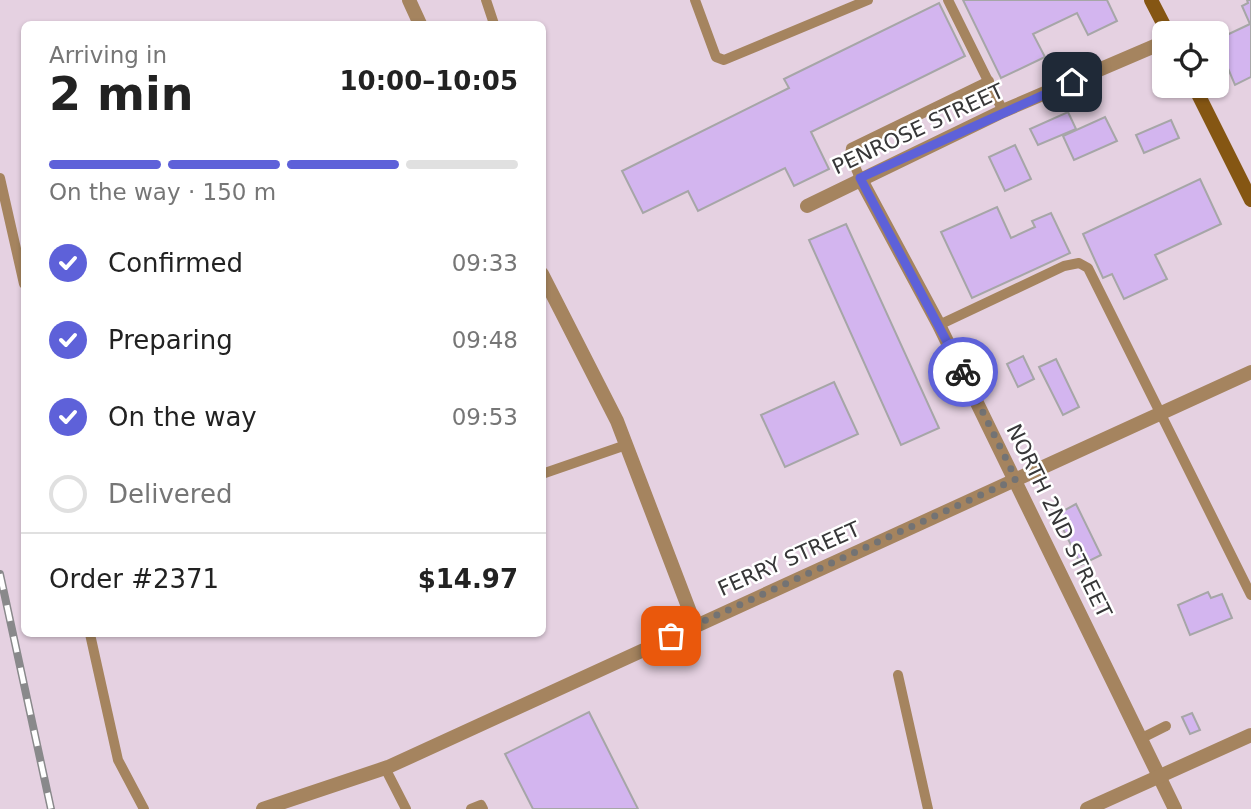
<!DOCTYPE html>
<html lang="en">
<head>
<meta charset="utf-8">
<style>
	:root { --surface:#fff; --page:#f2f2f2; --text:#222; --muted:#767676; --line:#e0e0e0; --accent:#5e61d9 }
	body { margin:0; font-family:"DejaVu Sans",sans-serif; background:var(--page); color:var(--text); height:100vh; display:flex; flex-direction:column; font-size:26px; white-space:nowrap }
	* { box-sizing:border-box; margin:0 }
	p { font-size:23px; color:var(--muted) }
	.icon { flex:none; width:38px; height:38px; fill:none; stroke:currentColor; stroke-width:2; stroke-linecap:round; stroke-linejoin:round }
	.map { position:relative; flex:1; overflow:hidden }
	.details { position:absolute; left:21px; top:21px; width:525px; height:616px; display:flex; flex-direction:column; background:var(--surface); border-radius:10px; box-shadow:0 2px 5px #0004 }
	.details>* { flex:none }
	.controls { position:absolute; left:1152px; top:21px; display:grid; gap:14px }
	.controls a { display:grid; place-items:center; width:77px; height:77px; border-radius:10px; background:var(--surface); box-shadow:0 2px 5px #0004; font-size:35px }
	.pin { position:absolute; display:grid; place-items:center; width:60px; height:60px; color:#fff; margin:-30px; border-radius:14px; box-shadow:0 4px 10px #0006 }
	.courier { position:absolute; display:grid; place-items:center; width:70px; height:70px; margin:-35px; border:5px solid #5e61d9; border-radius:50%; background:#fff; color:#222; box-shadow:0 2px 9px #0007 }
	.summary em { font-style:normal; font-weight:600 }
	.summary div { display:flex; flex-direction:column-reverse }
	.summary { display:flex; align-items:center; justify-content:space-between; height:119px; padding:0 28px }
	h1 { font-size:46px; font-weight:600; line-height:52px }
	.bar { display:grid; grid-template-columns:repeat(4,1fr); gap:10px 7px; align-content:center; height:84px; padding:0 28px }
	.bar i { height:9px; border-radius:5px; background:var(--line) }
	.bar .selected { background:var(--accent) }
	.bar p { grid-column:span 4 }
	.line { display:flex; align-items:center; gap:18px; padding:0 28px; border-top:2px solid var(--line) }
	.line div { flex:1 }
	ol { padding:0 28px; list-style:none }
	li { display:flex; align-items:center; gap:21px; height:77px }
	li p { margin-inline-start:auto }
	li .icon { padding:7px; border-radius:50%; background:var(--accent); color:#fff; stroke-width:4 }
	li:last-child { color:var(--muted) }
	li i { width:38px; height:38px; border:4px solid var(--line); border-radius:50% }
	.map>svg:first-child { display:block }
</style>
</head>
<body>
<div class="map">
<svg width="1251" height="809" viewBox="0 0 1251 809">
	<rect width="100%" height="100%" fill="#e2e2e4"/>
	<path fill="#e5d1e1" fill-rule="evenodd" d="M0 0H1251V809H0ZM24 24H542V634H24ZM1164 33H1216V86H1164Z"/>
	<g fill="#d3b5ef" stroke="#a6a6a7" stroke-width="2">
		<path d="M963 0H1107L1117 21 1088 35 1077 13 1033 34 1045 57 1001 78Z"/>
		<path d="M1247 0H1251V77L1235 85 1216 40 1250 24 1242 6 1248 3Z"/>
		<path d="M939 3 965 56 811 132 829 169 794 186 785 168 698 211 688 191 643 213 622 171 789 88 784 79Z"/>
		<path d="M1068 112 1076 129 1038 145 1030 129Z"/>
		<path d="M1105 117 1117 141 1074 160 1063 136Z"/>
		<path d="M1171 120 1179 138 1144 153 1136 135Z"/>
		<path d="M1015 145 1031 179 1005 191 989 157Z"/>
		<path d="M1200 179 1221 224 1155 255 1167 279 1124 299 1112 274 1103 278 1083 234Z"/>
		<path d="M997 207 1011 238 1035 227 1032 221 1051 213 1070 253 972 298 941 232Z"/>
		<path d="M846 224 939 428 901 445 809 240Z"/>
		<path d="M1023 356 1034 379 1018 387 1007 364Z"/>
		<path d="M1056 359 1079 407 1063 415 1039 367Z"/>
		<path d="M834 382 858 434 785 467 761 415Z"/>
		<path d="M1076 504 1101 555 1081 565 1056 515Z"/>
		<path d="M1208 592 1211 598 1222 594 1232 618 1190 635 1178 605Z"/>
		<path d="M589 712 638 809H533L505 754Z"/>
		<path d="M1192 713 1200 730 1190 734 1182 717Z"/>
	</g>
	<g fill="none" stroke-linecap="round" stroke-linejoin="round">
		<g stroke="#a5845f" stroke-width="10">
			<path d="M486 0 494 24"/>
			<path d="M695 0 716 57 724 60 868 0"/>
			<path d="M948 0 1003 111"/>
			<path d="M0 178 24 284"/>
			<path d="M860 178 850 155 851 148 989 81"/>
			<path d="M939 325 1064 266 1079 263 1088 268 1251 595"/>
			<path d="M542 474 626 445"/>
			<path d="M90 634 118 760 144 809"/>
			<path d="M898 675 928 809"/>
			<path d="M1140 739 1166 726"/>
			<path d="M385 768 406 809"/>
			<path d="M471 809 481 805 483 809"/>
		</g>
		<g stroke="#a5845f" stroke-width="14">
			<path d="M409 0 420 24"/>
			<path d="M860 178 939 325 1175 809"/>
			<path d="M807 206 1003 111 1164 42"/>
			<path d="M542 274 617 421 695 625"/>
			<path d="M263 809 388 767 1251 372"/>
			<path d="M1087 809 1251 735"/>
		</g>
		<g stroke="#855613" stroke-width="14">
			<path d="M1151 0 1168 33"/>
			<path d="M1194 86 1251 200"/>
		</g>
		<g stroke="#89898b" stroke-width="8">
			<path id="rail" d="M0 574 51 809"/>
		</g>
		<use href="#rail" stroke="#fff" stroke-width="5" stroke-dasharray="16" stroke-linecap="butt"/>
	</g>
	<g fill="none" stroke-linecap="round" stroke-linejoin="round">
		<path stroke="#737374" stroke-width="7" stroke-dasharray="0 12.6" d="M671 636 1016 479 963 372"/>
		<path stroke="#5e61d9" stroke-width="9" d="M963 372 860 178 1072 82"/>
	</g>
	<g text-anchor="middle" stroke-width="5" stroke-linejoin="round" paint-order="stroke">
		<g font-size="21" fill="#373738" stroke="#fff">
			<text transform="translate(918 129) rotate(-25)" y="7">PENROSE STREET</text>
			<text transform="translate(1059 521) rotate(64)" y="7">NORTH 2ND STREET</text>
			<text transform="translate(789 559) rotate(-24)" y="7">FERRY STREET</text>
		</g>
	</g>
</svg>
<div class="controls">
<a><svg class="icon" aria-label="locate" viewBox="0 0 24 24"><circle cx="12" cy="12" r="6"/><path d="M12 2v4M12 18v4M2 12h4M18 12h4"/></svg></a>
</div>
<div class="pin" style="left:671px;top:636px;background:#ea580c"><svg class="icon" aria-label="bag" viewBox="0 0 24 24"><path d="M5 8h14l-1 12H6zM9 8a3 3 0 0 1 6 0"/></svg></div>
<div class="pin" style="left:1072px;top:82px;background:#1f2937"><svg class="icon" aria-label="home" viewBox="0 0 24 24"><path d="M3 11l9-7 9 7M6 9v11h12V9"/></svg></div>
<div class="courier" style="left:963px;top:372px"><svg class="icon" aria-label="bike" viewBox="0 0 24 24"><circle cx="6" cy="16" r="4"/><circle cx="18" cy="16" r="4"/><path d="M6 16l4-8h5l3 8M10 8l3 8H6M13 5h3"/></svg></div>
<section class="details">
<div class="summary"><div><h1>2 min</h1><p>Arriving in</p></div><em>10:00–10:05</em></div>
<div class="bar"><i class="selected"></i><i class="selected"></i><i class="selected"></i><i></i><p>On the way · 150 m</p></div>
<ol>
<li><svg class="icon" aria-label="check" viewBox="0 0 24 24"><path d="M5 12l5 5 9-10"/></svg>Confirmed<p>09:33</p></li>
<li><svg class="icon" aria-label="check" viewBox="0 0 24 24"><path d="M5 12l5 5 9-10"/></svg>Preparing<p>09:48</p></li>
<li><svg class="icon" aria-label="check" viewBox="0 0 24 24"><path d="M5 12l5 5 9-10"/></svg>On the way<p>09:53</p></li>
<li><i></i>Delivered</li>
</ol>
<div class="line" style="height:91px"><div>Order #2371</div><b>$14.97</b></div>
</section>
</div>
</body>
</html>
